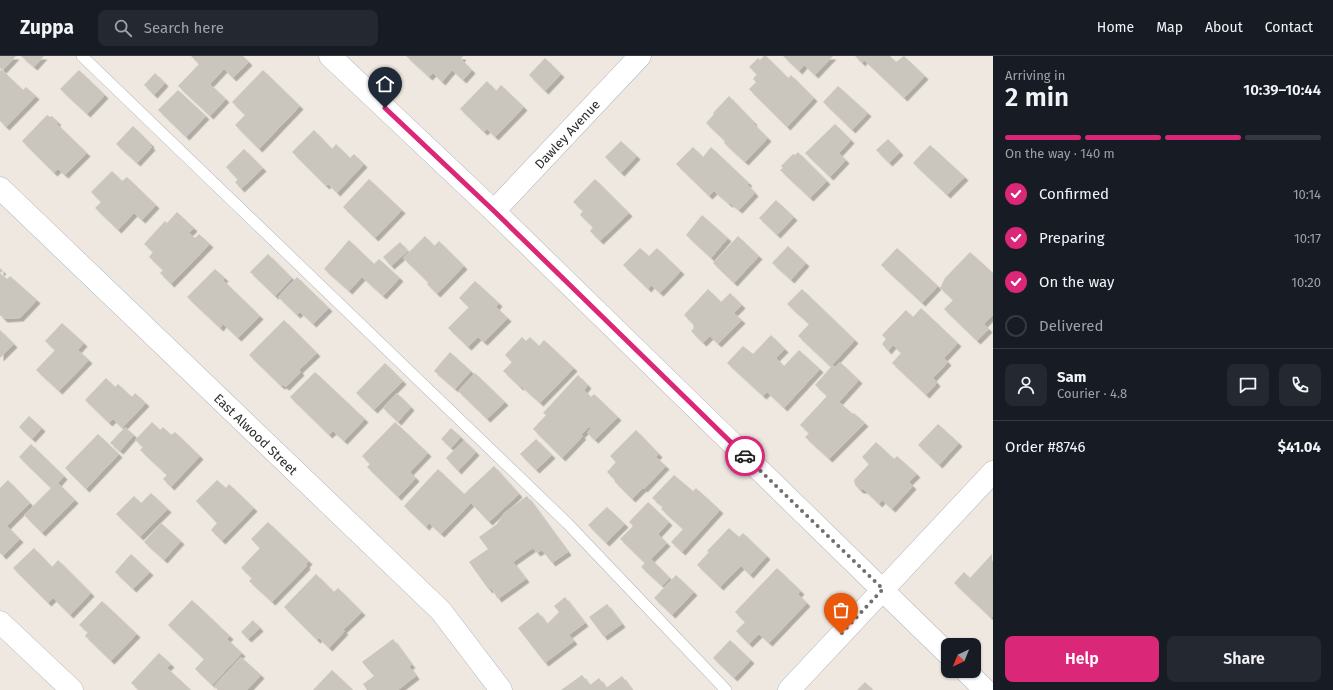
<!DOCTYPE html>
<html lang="en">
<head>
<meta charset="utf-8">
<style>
	:root { --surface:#171b24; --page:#242831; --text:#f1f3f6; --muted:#9ea1a6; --line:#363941; --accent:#db2777 }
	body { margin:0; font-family:"Fira Sans",sans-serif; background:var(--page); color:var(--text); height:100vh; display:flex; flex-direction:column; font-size:15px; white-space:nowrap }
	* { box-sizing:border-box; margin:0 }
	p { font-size:13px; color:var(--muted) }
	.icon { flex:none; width:22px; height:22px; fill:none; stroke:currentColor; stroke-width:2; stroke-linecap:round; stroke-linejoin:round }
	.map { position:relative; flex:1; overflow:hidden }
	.panel { display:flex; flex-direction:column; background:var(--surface); width:340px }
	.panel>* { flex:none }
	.needle { width:26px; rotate:223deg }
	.fabs { position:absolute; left:941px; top:582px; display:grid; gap:8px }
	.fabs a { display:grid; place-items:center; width:40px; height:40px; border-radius:8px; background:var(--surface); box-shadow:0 1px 3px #0004; font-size:20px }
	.pin { position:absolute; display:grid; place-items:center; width:34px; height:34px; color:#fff; margin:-41px -17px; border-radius:50% 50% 50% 0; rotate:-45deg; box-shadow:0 0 4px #0007 }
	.pin .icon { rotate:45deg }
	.courier { position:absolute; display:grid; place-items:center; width:40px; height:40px; margin:-20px; border:3px solid #db2777; border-radius:50%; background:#fff; color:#222; box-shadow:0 1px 5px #0007 }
	.overview em { font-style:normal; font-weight:600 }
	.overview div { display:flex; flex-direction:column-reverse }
	.overview { display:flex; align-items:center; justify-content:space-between; height:68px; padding:0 12px }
	h1 { font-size:26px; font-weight:600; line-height:30px }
	.bar { display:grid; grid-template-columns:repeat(4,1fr); gap:6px 4px; align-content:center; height:48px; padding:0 12px }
	.bar i { height:5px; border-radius:3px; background:var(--line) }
	.bar .selected { background:var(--accent) }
	.bar p { grid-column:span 4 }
	.line { display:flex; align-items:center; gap:10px; padding:0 12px; border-top:1px solid var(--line) }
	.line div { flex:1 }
	.round { display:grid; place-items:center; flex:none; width:42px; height:42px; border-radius:8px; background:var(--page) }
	ol { padding:0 12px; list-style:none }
	li { display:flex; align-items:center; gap:12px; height:44px }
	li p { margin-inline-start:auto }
	li .icon { padding:4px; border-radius:50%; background:var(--accent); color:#fff; stroke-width:4 }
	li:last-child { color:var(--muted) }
	li i { width:22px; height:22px; border:2px solid var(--line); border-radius:50% }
	.button { display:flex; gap:8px; margin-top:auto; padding:8px 12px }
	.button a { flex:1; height:46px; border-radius:8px; background:var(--accent); color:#fff; font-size:16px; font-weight:600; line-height:46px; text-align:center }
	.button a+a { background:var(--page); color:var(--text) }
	header { display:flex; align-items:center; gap:24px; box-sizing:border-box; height:56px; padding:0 20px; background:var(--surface); border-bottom:1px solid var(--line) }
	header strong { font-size:19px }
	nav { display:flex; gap:22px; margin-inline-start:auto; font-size:14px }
	.search { width:280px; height:36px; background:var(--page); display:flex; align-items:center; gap:10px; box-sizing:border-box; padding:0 14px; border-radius:8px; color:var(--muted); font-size:15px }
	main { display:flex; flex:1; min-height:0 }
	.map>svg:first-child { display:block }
</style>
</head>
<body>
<header>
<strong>Zuppa</strong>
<div class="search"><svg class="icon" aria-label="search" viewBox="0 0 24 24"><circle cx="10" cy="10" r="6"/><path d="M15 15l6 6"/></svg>Search here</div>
<nav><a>Home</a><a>Map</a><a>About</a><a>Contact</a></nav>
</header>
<main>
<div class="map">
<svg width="993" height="634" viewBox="0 0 993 634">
	<defs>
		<filter id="shadow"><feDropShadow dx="3.5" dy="3.5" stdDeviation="0" flood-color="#0004"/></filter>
	</defs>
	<rect width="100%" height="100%" fill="#eee8e0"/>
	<g fill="#cac6be" filter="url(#shadow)">
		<path d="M0 0H16L3 14 0 12Z"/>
		<path d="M21 0H44L34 11Z"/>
		<path d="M191 0H243L249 6 233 22 224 13 210 28 226 43 210 60 178 30 199 8Z"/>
		<path d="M406 0H463L461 3 472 14 463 24 452 14 442 26 433 17 429 21Z"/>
		<path d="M764 0H766L788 22 791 19 814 42 787 71 749 33 756 26 753 23 757 18 749 11 758 2 760 4Z"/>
		<path d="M783 0H833L815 19 804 9 799 15Z"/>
		<path d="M855 0H890L896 6 904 0 925 20 904 42 864 4 862 7Z"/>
		<path d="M545 2 561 18 545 35 529 19Z"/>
		<path d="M1 13 23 34 26 31 36 40 6 71 0 65V15Z"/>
		<path d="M79 14 105 39 87 58 60 33Z"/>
		<path d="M263 14 300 50 259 93 235 69 245 59 232 46Z"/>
		<path d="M155 17 165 27 154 39 144 29Z"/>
		<path d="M487 25 496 35 501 29 524 51 495 81 487 73 484 76 460 53Z"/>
		<path d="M838 30 868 57 852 74 823 46Z"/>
		<path d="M178 34 206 60 186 81 158 54Z"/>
		<path d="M729 40 754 66 753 67 768 82 745 106 724 87 725 85 706 67 714 58 713 57Z"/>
		<path d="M47 59 50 61 52 60 58 66 56 67 87 97 65 119 58 113 54 117 22 85Z"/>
		<path d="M835 68 851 84 839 97 846 104 830 121 805 97Z"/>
		<path d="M133 70 151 88 150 89 152 91 137 107 116 88Z"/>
		<path d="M314 74 332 93 336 88 350 102 354 98 364 108 337 137 328 128 326 130 292 96Z"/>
		<path d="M888 83 900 96 889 107 876 94Z"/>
		<path d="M621 85 637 100 621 117 605 101Z"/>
		<path d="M930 89 965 121 947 139 913 107Z"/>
		<path d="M693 91 703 101 711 91 749 127 747 128 755 137 739 154 730 147 729 148 714 135 709 140 676 108Z"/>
		<path d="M244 93 263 112 241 133 235 126 238 124 226 111Z"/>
		<path d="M798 96 827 125 810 142 780 114 783 112 781 110 793 98 795 99Z"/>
		<path d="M112 115 122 125 127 121 156 149 142 164 134 157 118 174 95 152 101 146 91 136Z"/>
		<path d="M369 123 402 154 375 182 343 151Z"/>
		<path d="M595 123 629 157 600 185 590 175 593 171 580 159 583 155 573 146Z"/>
		<path d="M776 144 794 161 777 179 759 162Z"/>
		<path d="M177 156 194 172 189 177 195 182 199 178 210 188 171 228 160 217 163 214 149 201 153 196 144 188 165 165 167 167Z"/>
		<path d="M702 159 728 182 711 202 686 179Z"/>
		<path d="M425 180 434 190 439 185 464 210 437 238 427 228 428 226 403 202Z"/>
		<path d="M738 180 759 200 734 227 713 207Z"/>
		<path d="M349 184 374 208 379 203 400 222 383 240 362 221 349 235 324 213Z"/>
		<path d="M400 186 408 195 391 210 383 201Z"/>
		<path d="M788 190 806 207 791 224 772 207Z"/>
		<path d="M640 192 649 200 657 192 681 215 660 237 651 229 648 233 623 209Z"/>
		<path d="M897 192 938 230 922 247 881 209Z"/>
		<path d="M970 196 993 217V259L984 268 989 273 977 285 944 253 953 244 940 232 945 222Z"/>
		<path d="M268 198 292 222 275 240 250 216Z"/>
		<path d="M0 212 3 215 0 217 7 223 10 220 37 244 20 262 4 263 0 259Z"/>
		<path d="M215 213 225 222 223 224 260 260 238 282 223 268 220 272 187 241Z"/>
		<path d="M297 221 329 252 313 268 300 256 297 259 278 241Z"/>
		<path d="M475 225 499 247 496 251 508 262 484 286 478 281 468 291 448 272 469 251 459 242Z"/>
		<path d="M708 233 721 246 730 237 742 249 734 257 742 264 718 288 710 280 703 287 691 275 694 272 693 270 694 269 684 259Z"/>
		<path d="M802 233 855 284 832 309 835 311 840 306 859 324 839 346 853 358 854 357 865 367 829 403 805 381 809 377 800 369 827 340 815 329 831 311 798 280 809 268 787 248Z"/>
		<path d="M921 252 958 287 944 302 948 306 933 322 937 327 926 339 892 307 901 297 893 289 888 295 882 288 886 283 882 279 906 254 913 261Z"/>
		<path d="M284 264 317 297 299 314 301 316 286 331 283 329 281 330 249 299Z"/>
		<path d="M62 267 84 287 78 294 89 304 59 335 36 314 55 294 45 285Z"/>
		<path d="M0 274 14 288 0 302Z"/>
		<path d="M771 279 785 293 776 302 784 310 799 294 820 313 784 352 767 336 763 340 727 307 743 290 753 298Z"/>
		<path d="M522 281 526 285 530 281 539 290 544 284 574 312 540 347 521 330 520 331 503 315 512 306 505 299Z"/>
		<path d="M450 296 471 315 455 333 434 315Z"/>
		<path d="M385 307 403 325 374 354 356 337Z"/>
		<path d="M315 316 365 363 344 385 333 375 329 379 290 341Z"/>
		<path d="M475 317 505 346 487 363 458 335Z"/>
		<path d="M578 319 588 329 584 334 591 341 594 338 618 361 595 384 587 377 591 372 589 371 581 379 583 380 562 402 533 373 546 359 543 357Z"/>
		<path d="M106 322 115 331 118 328 132 341 135 337 146 347 122 372 113 363 109 367 85 344Z"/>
		<path d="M397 337 411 351 398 366 383 352Z"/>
		<path d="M29 360 42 372 32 383 19 371Z"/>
		<path d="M152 366 160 374 163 371 171 379 175 376 200 400 171 431 163 423 167 419 140 394 143 391 135 384Z"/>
		<path d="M395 366 428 397 410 416 416 422 398 441 367 411 370 408 362 400Z"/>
		<path d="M938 368 959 387 939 409 918 389Z"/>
		<path d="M125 371 134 379 120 395 110 387Z"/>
		<path d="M451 372 461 381 451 392 441 383Z"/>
		<path d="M636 374 659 398 656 401 666 410 644 433 643 432 632 443 614 425 615 424 607 416 616 406 610 400Z"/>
		<path d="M98 378 119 398 86 433 65 412Z"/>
		<path d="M536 383 552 399 536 414 520 398Z"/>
		<path d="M464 384 476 396 458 415 446 402Z"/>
		<path d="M876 386 894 403 897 400 917 418 909 426 913 430 892 453 882 444 879 448 864 434H860L855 429 854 424 869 408 862 401Z"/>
		<path d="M31 388 64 420 58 427 75 444 42 477 24 459 51 432 19 401Z"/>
		<path d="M494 410 519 438 489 466 471 447 441 478 429 467 426 471 404 450 438 413 464 438Z"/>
		<path d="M674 419 693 435 696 432 720 454 682 496 671 486 683 473 661 453 663 451 652 442Z"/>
		<path d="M8 424 30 447 7 470 20 483 3 500 0 497V432Z"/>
		<path d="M217 424 226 432 229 428 254 452 222 485 211 474 217 467 196 445Z"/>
		<path d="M151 437 168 453 140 481 116 458 134 440 141 447Z"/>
		<path d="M527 440 568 496 552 507 542 494 537 497 533 492 513 506 526 523 498 543 491 532 489 534 469 506 488 493 479 481 497 468 504 457Z"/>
		<path d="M648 446 669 466 658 478 667 487 651 503 670 522 662 530 641 511 645 507 620 483 633 470 629 466Z"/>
		<path d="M607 451 625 468 606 487 588 469Z"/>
		<path d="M268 466 309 505 306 508 307 510 272 546 249 525 252 522 241 512 260 492 251 483Z"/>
		<path d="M161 467 181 485 164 504 144 486Z"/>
		<path d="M729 472 739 481 743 477 767 500 750 519 741 510 720 531 697 509 709 496 707 495Z"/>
		<path d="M34 492 52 511 58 504 91 537 70 559 53 542 48 547 13 512Z"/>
		<path d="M131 498 150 516 133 533 115 516Z"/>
		<path d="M992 498 993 560 991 562 954 527 964 516 970 522Z"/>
		<path d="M777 512 801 535 798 538 807 547 769 587 759 578 749 588 736 575 745 566 735 556Z"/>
		<path d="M316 518 334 536 338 532 362 556 343 574 345 575 329 592 319 582 317 584 284 551Z"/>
		<path d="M676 519 694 536 672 559 654 542Z"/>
		<path d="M565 541 585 567 569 579 574 585 545 607 518 572 538 556 547 568 559 556 554 550Z"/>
		<path d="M192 544 230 580 227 583 242 597 212 629 195 613 204 603 168 569Z"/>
		<path d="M102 545 137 578 111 605 85 580 88 576 79 569Z"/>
		<path d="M607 548 622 568 604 581 589 561Z"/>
		<path d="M253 564 260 572 248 583 241 576Z"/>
		<path d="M393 583 412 609 409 610 416 620 398 634H367L363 628 374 620 362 606Z"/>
		<path d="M730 584 751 604 734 622 713 602Z"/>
		<path d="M159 597 171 608 167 612 190 633 189 634H139L131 627Z"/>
		<path d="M241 601 261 619 247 634H218L214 630Z"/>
		<path d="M332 614 352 633 351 634H313Z"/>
		<path d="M582 619 590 629 599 622 606 632 622 620 632 634H561Z"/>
		<path d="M865 626 873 634H857Z"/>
	</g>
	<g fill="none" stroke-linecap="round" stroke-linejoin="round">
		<g stroke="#b3b6c0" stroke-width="12">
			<path id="service" d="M82 0 567 467 726 634"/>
		</g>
		<g stroke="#b3b6c0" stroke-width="23">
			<g id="minor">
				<path d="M330 0 494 155 948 598"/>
				<path d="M0 132 441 555 501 634"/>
				<path d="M494 155 640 0"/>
				<path d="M0 566 72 634"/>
				<path d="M966 615 985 634"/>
			</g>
		</g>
		<g stroke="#b3b6c0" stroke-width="23">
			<path id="tertiary" d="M789 634 993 416"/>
		</g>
		<use href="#service" stroke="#fff" stroke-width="11"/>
		<use href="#minor" stroke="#fff" stroke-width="22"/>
		<use href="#tertiary" stroke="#fff" stroke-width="22"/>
	</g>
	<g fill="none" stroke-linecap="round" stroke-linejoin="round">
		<path stroke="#716e6c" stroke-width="4" stroke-dasharray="0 7.2" d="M745 400 883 533 841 578"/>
		<path stroke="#db2777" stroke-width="5" d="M385 52 494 155 745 400"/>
	</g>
	<g text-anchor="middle" stroke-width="3.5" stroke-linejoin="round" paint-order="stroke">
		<g font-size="13" fill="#2d2d2d" stroke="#fff">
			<text transform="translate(567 78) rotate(-47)" y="5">Dawley Avenue</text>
			<text transform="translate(256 378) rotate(44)" y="5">East Alwood Street</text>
		</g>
	</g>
</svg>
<div class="fabs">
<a><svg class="needle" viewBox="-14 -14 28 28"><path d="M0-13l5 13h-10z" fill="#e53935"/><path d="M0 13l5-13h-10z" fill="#9ea1a6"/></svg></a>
</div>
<div class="pin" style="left:841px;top:578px;background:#ea580c"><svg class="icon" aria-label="bag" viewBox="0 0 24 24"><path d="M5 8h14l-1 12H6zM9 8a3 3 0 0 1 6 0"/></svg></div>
<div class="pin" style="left:385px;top:52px;background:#1f2937"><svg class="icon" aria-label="home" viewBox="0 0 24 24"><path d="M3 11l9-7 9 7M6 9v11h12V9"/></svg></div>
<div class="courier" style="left:745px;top:400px"><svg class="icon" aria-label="car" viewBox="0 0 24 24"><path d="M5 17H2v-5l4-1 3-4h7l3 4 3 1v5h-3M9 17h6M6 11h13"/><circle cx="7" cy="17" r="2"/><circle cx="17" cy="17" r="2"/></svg></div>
</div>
<section class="panel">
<div class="overview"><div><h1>2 min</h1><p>Arriving in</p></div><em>10:39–10:44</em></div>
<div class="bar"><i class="selected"></i><i class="selected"></i><i class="selected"></i><i></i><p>On the way · 140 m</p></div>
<ol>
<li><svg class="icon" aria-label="check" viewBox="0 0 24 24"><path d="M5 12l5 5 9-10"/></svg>Confirmed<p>10:14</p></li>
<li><svg class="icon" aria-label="check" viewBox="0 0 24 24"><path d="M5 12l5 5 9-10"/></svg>Preparing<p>10:17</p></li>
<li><svg class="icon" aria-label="check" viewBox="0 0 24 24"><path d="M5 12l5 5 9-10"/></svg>On the way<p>10:20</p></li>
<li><i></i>Delivered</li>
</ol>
<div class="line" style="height:72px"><a class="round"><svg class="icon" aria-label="person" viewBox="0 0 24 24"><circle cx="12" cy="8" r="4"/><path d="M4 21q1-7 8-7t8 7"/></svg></a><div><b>Sam</b><p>Courier · 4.8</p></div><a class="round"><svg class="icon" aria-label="chat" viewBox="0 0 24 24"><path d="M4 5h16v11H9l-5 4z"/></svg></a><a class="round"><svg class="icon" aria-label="phone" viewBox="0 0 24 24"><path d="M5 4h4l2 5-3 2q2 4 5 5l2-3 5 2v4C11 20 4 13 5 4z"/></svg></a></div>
<div class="line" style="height:52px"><div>Order #8746</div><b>$41.04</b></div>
<div class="button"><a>Help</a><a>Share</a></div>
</section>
</main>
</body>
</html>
